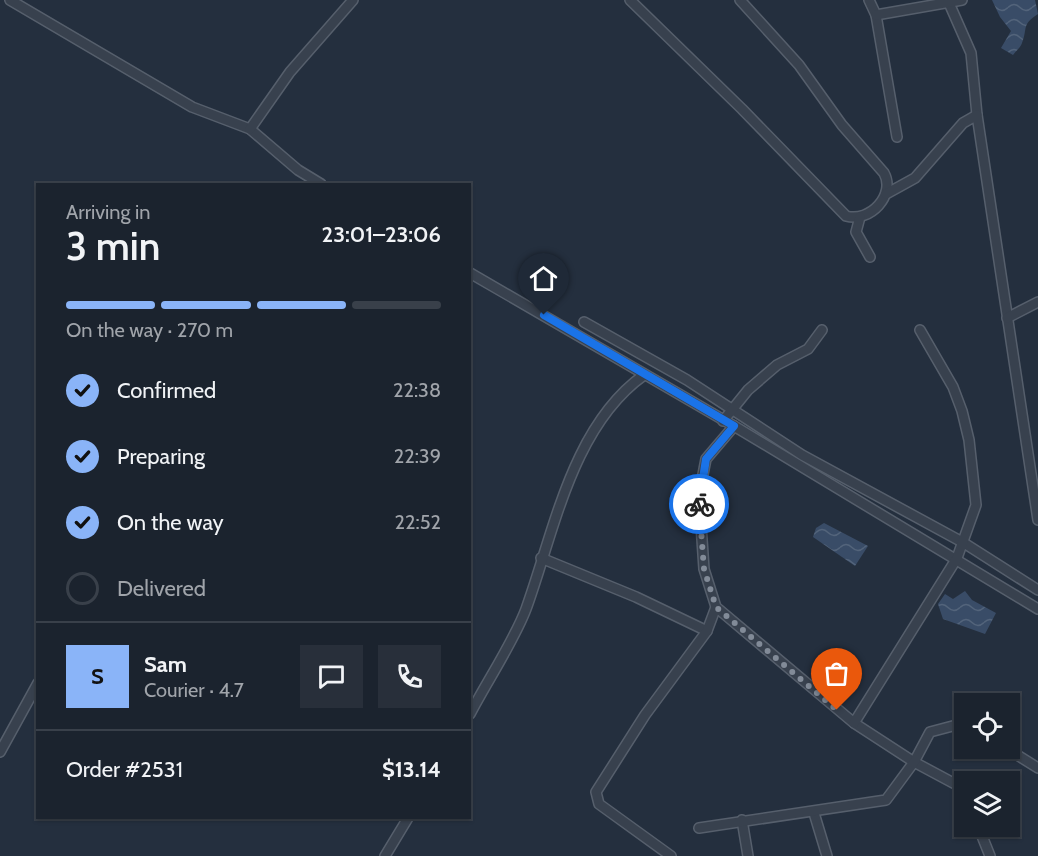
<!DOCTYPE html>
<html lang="en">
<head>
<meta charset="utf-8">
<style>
	:root { --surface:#1b232e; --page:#282f3a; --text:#f1f3f6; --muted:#a0a4aa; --line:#39404a; --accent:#8ab4f8 }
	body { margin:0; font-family:Cabin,sans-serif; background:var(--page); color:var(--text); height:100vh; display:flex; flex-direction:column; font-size:22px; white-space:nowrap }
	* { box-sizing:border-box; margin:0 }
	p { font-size:20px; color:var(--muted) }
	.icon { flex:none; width:33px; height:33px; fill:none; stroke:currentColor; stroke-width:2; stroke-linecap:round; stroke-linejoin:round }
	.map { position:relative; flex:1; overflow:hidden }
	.details { position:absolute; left:36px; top:183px; width:435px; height:636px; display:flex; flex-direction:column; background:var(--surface); border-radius:0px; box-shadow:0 2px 4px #0004,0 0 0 2px var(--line) }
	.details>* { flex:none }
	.tools { position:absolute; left:954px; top:693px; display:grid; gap:12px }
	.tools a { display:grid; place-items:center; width:66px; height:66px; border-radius:0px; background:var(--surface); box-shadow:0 2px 4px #0004,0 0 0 2px var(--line); font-size:30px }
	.pin { position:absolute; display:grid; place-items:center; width:51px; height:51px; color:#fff; margin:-62px -26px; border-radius:50% 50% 50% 0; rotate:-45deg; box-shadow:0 0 6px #0007 }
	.pin .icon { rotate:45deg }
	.courier { position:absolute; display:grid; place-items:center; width:60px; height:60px; margin:-30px; border:4px solid #1a73e8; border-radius:50%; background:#fff; color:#222; box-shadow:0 2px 8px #0007 }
	.headline em { font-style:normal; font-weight:600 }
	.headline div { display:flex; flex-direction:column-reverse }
	.headline { display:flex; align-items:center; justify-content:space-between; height:102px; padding:0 30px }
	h1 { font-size:39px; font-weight:600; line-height:45px }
	.bar { display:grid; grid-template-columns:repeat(4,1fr); gap:9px 6px; align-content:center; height:72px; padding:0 30px }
	.bar i { height:8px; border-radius:4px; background:var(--line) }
	.bar .active { background:var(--accent) }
	.bar p { grid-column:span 4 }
	.line { display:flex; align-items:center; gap:15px; padding:0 30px; border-top:2px solid var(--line) }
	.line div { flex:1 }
	.round { display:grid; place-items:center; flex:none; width:63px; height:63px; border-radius:0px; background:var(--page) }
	ol { padding:0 30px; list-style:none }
	li { display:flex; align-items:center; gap:18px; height:66px }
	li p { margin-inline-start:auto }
	li .icon { padding:6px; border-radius:50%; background:var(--accent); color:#111; stroke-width:4 }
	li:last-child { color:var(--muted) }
	li i { width:33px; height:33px; border:3px solid var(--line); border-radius:50% }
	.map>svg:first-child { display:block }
</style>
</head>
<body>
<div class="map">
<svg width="1038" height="856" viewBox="0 0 1038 856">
	<defs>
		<pattern id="water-waves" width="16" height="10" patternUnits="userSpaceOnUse" patternTransform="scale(1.5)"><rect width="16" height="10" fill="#394c67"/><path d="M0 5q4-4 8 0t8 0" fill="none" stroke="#53647b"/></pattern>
	</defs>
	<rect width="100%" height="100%" fill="#242f3e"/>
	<g fill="url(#water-waves)">
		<path d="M992 0H1035L1038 14C1021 25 1028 28 1022 43 1021 47 1016 51 1013 55L1001 48 1011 31 1000 17Z"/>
		<path d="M824 523 868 546 855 566 813 537 816 528Z"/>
		<path d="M965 591 972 600 996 613 985 634 943 619 938 604 945 594 953 599Z"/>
	</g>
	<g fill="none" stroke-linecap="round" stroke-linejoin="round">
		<g stroke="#565f6c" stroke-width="12">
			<g id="minor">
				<path d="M10 0 192 107 250 129 298 170 321 184"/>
				<path d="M630 0 742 109 846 216C870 223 896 195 884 173L842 125 799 65 740 0"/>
				<path d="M869 0 876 15 897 137"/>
				<path d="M949 3 971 53 977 115"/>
				<path d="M876 15 962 0"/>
				<path d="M250 129 290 72 353 0"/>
				<path d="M886 194 915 178 963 123 977 115 1038 520"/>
				<path d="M860 217 856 232 870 257"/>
				<path d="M470 273 734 426 1038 609"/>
				<path d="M1007 318 1038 302"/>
				<path d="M584 322 687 380 802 455 964 543 1038 590"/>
				<path d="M723 421 748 390 777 365 808 349 822 330"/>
				<path d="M734 426 706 459 699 495 704 569 716 607 854 723 914 762 957 785 964 796"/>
				<path d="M541 558 636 597 707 631"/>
				<path d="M470 714C486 683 514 641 526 609 554 532 572 426 644 375"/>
				<path d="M854 723 957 558 976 505 969 440 962 411 953 387 920 330"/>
				<path d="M1006 748 1038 768"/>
				<path d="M0 752 38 683"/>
				<path d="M814 813 827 856"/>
				<path d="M742 820 748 856"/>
				<path d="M978 826 990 856"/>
				<path d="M699 828 886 800 914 762 930 732 964 723"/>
				<path d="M385 856 408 818"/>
				<path d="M671 856 599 804 596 792 645 715 707 631 716 607"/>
			</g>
		</g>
		<use href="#minor" stroke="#38414e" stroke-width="9"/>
	</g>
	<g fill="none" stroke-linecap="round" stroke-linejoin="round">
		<path stroke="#828b98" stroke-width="6" stroke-dasharray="0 10.8" d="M699 504 704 569 716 607 837 710"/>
		<path stroke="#1a73e8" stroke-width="8" d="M544 315 734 426 706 459 699 504"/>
	</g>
</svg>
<div class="tools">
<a><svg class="icon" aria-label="locate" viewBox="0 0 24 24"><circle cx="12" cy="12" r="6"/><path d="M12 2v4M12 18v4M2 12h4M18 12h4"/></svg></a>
<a><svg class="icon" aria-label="layers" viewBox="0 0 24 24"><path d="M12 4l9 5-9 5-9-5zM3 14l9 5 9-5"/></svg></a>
</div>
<div class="pin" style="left:837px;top:710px;background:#ea580c"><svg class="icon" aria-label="bag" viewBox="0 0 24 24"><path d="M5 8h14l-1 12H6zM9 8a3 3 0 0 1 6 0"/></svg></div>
<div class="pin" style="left:544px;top:315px;background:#1f2937"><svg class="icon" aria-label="home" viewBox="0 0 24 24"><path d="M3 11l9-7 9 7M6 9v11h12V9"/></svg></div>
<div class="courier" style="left:699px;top:504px"><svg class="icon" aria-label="bike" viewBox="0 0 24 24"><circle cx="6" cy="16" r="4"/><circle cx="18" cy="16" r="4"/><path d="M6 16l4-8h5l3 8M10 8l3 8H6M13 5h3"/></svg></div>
<section class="details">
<div class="headline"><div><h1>3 min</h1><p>Arriving in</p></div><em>23:01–23:06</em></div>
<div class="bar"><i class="active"></i><i class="active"></i><i class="active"></i><i></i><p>On the way · 270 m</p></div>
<ol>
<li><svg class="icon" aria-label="check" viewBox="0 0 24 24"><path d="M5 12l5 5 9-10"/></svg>Confirmed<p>22:38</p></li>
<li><svg class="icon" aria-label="check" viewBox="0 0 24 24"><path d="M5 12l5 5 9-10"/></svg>Preparing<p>22:39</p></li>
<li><svg class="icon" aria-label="check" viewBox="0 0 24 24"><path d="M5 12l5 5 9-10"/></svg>On the way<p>22:52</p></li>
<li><i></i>Delivered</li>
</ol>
<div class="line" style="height:108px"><b class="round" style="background:var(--accent);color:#111">S</b><div><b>Sam</b><p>Courier · 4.7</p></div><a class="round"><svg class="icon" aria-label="chat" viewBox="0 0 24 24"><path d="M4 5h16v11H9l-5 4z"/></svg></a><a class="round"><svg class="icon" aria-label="phone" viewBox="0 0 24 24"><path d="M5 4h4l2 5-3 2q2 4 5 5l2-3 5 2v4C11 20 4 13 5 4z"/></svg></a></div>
<div class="line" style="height:78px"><div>Order #2531</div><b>$13.14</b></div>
</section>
</div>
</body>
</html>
